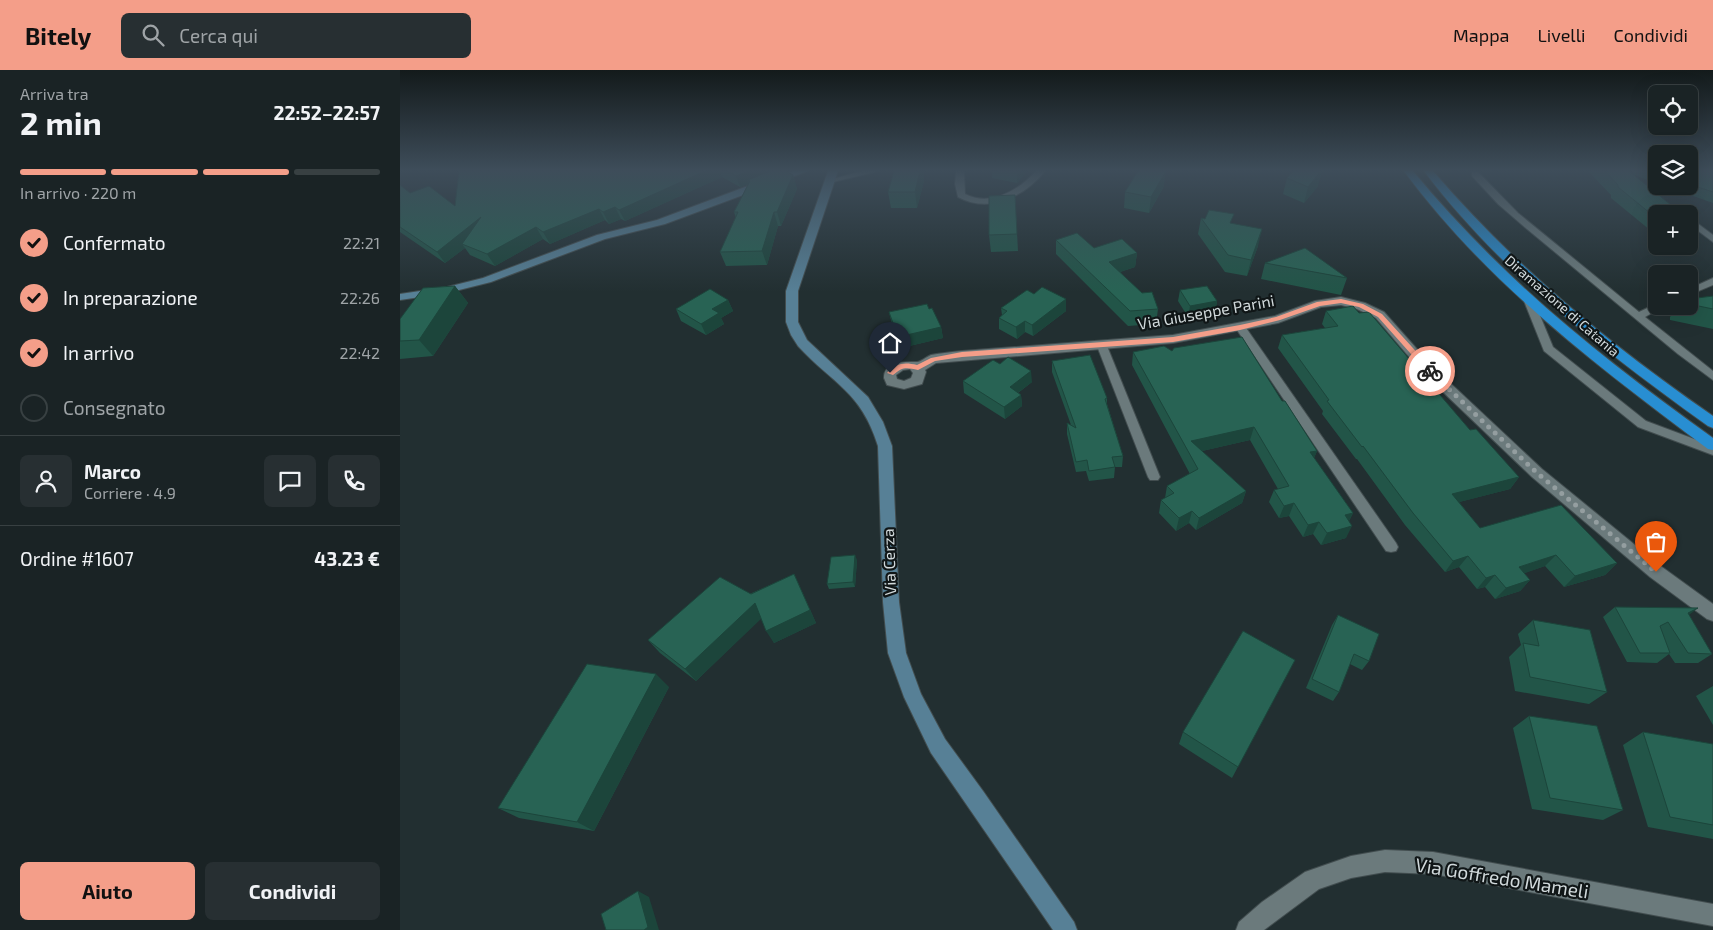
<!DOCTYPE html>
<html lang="it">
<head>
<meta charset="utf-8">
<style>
	:root { --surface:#1a2325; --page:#272f32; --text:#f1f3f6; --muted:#9fa4a7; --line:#384042; --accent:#f49e89 }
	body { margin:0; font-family:"Exo 2",sans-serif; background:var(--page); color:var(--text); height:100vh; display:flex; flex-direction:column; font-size:19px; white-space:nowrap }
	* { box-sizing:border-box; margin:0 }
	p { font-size:16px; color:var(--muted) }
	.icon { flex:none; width:28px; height:28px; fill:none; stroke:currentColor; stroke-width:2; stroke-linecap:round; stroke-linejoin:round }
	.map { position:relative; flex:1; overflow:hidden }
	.details { display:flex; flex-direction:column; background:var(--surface); width:400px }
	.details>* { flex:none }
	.fabs { position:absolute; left:1248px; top:15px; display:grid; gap:10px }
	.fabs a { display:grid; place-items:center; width:50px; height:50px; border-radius:8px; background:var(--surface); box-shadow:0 5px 20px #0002,0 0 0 1px var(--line); font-size:25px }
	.pin { position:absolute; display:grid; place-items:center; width:42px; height:42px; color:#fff; margin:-51px -21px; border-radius:50% 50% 50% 0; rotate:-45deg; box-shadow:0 0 5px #0007 }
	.pin .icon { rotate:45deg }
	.courier { position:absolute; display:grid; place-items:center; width:50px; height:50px; margin:-25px; border:4px solid #f49e89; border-radius:50%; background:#fff; color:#222; box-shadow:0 1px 6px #0007 }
	.headline em { font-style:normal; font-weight:700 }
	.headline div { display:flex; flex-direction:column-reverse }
	.headline { display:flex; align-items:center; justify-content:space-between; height:85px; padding:0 20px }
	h1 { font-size:32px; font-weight:700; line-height:38px }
	.bar { display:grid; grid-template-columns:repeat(4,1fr); gap:8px 5px; align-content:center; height:60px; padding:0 20px }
	.bar i { height:6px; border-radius:4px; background:var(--line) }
	.bar .selected { background:var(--accent) }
	.bar p { grid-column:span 4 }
	.line { display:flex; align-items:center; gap:12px; padding:0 20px; border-top:1px solid var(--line) }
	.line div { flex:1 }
	.round { display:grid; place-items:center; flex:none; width:52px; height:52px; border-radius:8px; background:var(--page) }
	ol { padding:0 20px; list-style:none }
	li { display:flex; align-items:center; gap:15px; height:55px }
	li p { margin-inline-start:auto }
	li .icon { padding:5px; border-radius:50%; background:var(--accent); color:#111; stroke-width:4 }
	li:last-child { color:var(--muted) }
	li i { width:28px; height:28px; border:2px solid var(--line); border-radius:50% }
	.cta { display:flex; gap:10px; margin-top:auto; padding:10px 20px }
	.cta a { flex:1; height:58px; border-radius:8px; background:var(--accent); color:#111; font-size:20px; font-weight:700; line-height:58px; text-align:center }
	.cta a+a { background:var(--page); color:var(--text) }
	header { display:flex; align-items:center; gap:30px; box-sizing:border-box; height:70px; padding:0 25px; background:var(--accent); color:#111 }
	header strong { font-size:24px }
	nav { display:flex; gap:28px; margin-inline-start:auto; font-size:18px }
	.search { width:350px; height:45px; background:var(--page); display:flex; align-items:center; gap:12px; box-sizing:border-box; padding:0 18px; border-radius:8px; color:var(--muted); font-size:19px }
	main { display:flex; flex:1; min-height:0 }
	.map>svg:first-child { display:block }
</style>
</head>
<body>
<header>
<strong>Bitely</strong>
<div class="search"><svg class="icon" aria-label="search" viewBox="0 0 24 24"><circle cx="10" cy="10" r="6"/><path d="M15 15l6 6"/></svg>Cerca qui</div>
<nav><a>Mappa</a><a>Livelli</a><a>Condividi</a></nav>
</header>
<main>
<section class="details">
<div class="headline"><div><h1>2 min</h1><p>Arriva tra</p></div><em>22:52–22:57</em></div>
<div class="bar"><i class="selected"></i><i class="selected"></i><i class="selected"></i><i></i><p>In arrivo · 220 m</p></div>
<ol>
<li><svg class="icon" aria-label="check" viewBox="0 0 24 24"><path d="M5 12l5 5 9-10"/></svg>Confermato<p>22:21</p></li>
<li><svg class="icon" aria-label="check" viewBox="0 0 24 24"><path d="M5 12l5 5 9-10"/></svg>In preparazione<p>22:26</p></li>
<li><svg class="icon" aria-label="check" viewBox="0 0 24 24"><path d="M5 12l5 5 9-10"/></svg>In arrivo<p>22:42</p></li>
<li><i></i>Consegnato</li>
</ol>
<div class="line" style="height:90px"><a class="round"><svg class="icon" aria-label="person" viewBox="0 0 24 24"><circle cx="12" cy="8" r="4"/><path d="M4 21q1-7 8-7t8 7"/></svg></a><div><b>Marco</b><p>Corriere · 4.9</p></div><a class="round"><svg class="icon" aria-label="chat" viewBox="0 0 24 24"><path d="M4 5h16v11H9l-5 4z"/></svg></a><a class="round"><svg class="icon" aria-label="phone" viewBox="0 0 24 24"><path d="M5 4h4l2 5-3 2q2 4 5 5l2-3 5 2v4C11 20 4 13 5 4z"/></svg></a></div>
<div class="line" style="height:65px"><div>Ordine #1607</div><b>43.23 €</b></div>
<div class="cta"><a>Aiuto</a><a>Condividi</a></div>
</section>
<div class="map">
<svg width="1313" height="860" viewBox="0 0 1313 860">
	<rect width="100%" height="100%" fill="#222f31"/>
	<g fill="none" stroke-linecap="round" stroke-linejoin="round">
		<g stroke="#424d4f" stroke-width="2">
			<g id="service">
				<path d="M462 101H479L429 113 425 111Z"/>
				<path d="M556 101H564L565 124C590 137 618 121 636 101H645C624 127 589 144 558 127L555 114Z"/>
				<path d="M1072 102H1078L1118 143 1239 242 1256 234V236H1264L1245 247 1313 301V310L1278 284 1127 159 1098 134 1072 106Z"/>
				<path d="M1289 147 1313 165V172L1289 154Z"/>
				<path d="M1313 208V215L1289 225V219Z"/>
				<path d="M1129 228 1134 231 1153 277 1246 351 1313 376V385L1238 357 1144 281 1124 231Z"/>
				<path d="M840 254 844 255 996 473 998 477 996 481 991 482 986 481 835 257Z"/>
				<path d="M702 273 707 276 760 407 758 410H750L748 407 697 276Z"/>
			</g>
		</g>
		<g stroke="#424d4f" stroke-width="2">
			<g id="minor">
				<path d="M941 227 965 233 984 242 1032 296 1142 399 1262 497 1313 534V551L1307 549 1250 507 1132 407 1022 302 976 248 957 239 941 235 921 237 878 253 773 273 536 293 525 300 526 302 522 314 504 319 487 315 484 308C484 290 505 292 517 292 521 292 526 287 531 285 541 283 552 282 562 281L773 265 875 246 915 231ZM510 299 513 303 511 308 504 311 497 309 496 305 503 300Z"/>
				<path d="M985 780 1033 782 1313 834V856L1033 804 985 802 951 808 919 819 864 860H836L839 852 862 832 905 802 951 786Z"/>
			</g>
		</g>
		<g stroke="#424d4f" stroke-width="2">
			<g id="secondary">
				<path d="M393 101H408L265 154 205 169 91 212 47 223 0 230V224L47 217 83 208 197 165 257 150 345 117Z"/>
				<path d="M428 101H438L398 221V252L407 270 468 327 483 352 492 376 499 532 506 583 521 624 545 669 583 721 674 852 677 860H653L531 683 504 627 488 583 483 532 478 376C461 321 433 314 398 276L391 265 386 252V221Z"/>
			</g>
		</g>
		<g stroke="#424d4f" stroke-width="2">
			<g id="motorway">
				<path d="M1004 101H1013C1102 209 1200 287 1313 368V380L1308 379C1198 297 1086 212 1004 101Z"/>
				<path d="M1024 101H1033C1116 198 1209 274 1313 346V358L1308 356C1205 282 1101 203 1024 101Z"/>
			</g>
		</g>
		<use href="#service" fill="#6b7a7c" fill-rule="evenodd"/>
		<use href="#minor" fill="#6b7a7c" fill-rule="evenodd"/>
		<use href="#secondary" fill="#578096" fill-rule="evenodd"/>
		<use href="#motorway" fill="#288ed2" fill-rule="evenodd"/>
	</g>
	<g fill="#225548">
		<path d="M59 101H386L393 105 397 119 381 156H378L367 195 326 196 320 182 336 148 334 142 348 114 340 117 322 107 225 151 221 149 209 154 205 150 150 174 143 169 95 196 70 185 65 178 45 193 0 162V115L10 123 55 136Z"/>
		<path d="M494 101H524V111L517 138H491L488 122Z"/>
		<path d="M592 101H627L617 113 592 108Z"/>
		<path d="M1188 101H1229L1233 104 1234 101H1256V113L1234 105 1256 144V163L1250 160 1211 128V125Z"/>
		<path d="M1289 101H1313V133L1265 116H1289Z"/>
		<path d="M887 108 918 116 904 133 883 124Z"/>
		<path d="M764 116 749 143 724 138 725 122Z"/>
		<path d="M615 125 618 181 591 182 589 165Z"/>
		<path d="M801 148 832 154 858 176 847 206 825 202 798 164Z"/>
		<path d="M656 170 694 178 737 183 735 197 720 202 758 239 756 254 728 256 656 184Z"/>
		<path d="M865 193 947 208 941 225 861 209Z"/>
		<path d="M55 216 68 233 33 286 0 289V249Z"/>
		<path d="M780 220 817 231 815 243 788 247 778 231Z"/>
		<path d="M634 224 666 229V241L633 266 625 262 617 269 599 259V248L602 245 601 238Z"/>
		<path d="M1313 226V259L1270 250V247L1278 236H1289V229Z"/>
		<path d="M328 230 333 241 321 248 324 254 306 265 281 251 276 239Z"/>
		<path d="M529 239 541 257 543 268 501 278 492 254 489 242Z"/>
		<path d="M926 241 1070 360 1119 407 1110 419 1059 432 1080 458 1217 493 1205 505 1164 517 1145 496 1124 503 1130 510 1120 521 1095 529 1085 517 1077 519 1059 497 1045 502 1005 455 957 389H956L922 344 923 341 878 278 882 265 925 258 922 254Z"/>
		<path d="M733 282 882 331 917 381 914 388 953 443 949 451 946 468 921 475 913 464 903 467 889 446 879 448 869 432 874 420 878 419 850 370 802 381 846 421 842 433 796 460 789 453 776 461 759 443 761 430 765 428 767 416 790 404 732 295Z"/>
		<path d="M652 291 707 328V334L723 386 722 397H715L714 408 689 411 686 401 676 402 667 364V353L671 355 652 302Z"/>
		<path d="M563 311 632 312 618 323 621 325 622 336 605 349 564 323Z"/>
		<path d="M457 490 455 517 429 519 427 514Z"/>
		<path d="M394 504 416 553 374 573 361 548 296 611 260 583 248 570Z"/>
		<path d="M1215 537 1289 545 1312 584 1298 593H1275L1269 584 1257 593 1227 592 1203 547Z"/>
		<path d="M938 545 969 591 962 600 950 594 939 622 933 631 906 618 932 555Z"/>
		<path d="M1133 550 1207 622 1189 634 1115 621 1109 587 1121 575 1118 564Z"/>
		<path d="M895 590 832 708 779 674 783 662Z"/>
		<path d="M1313 616V655L1296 626Z"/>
		<path d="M269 617 194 761 119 748 98 738Z"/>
		<path d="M1129 646 1223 740 1203 750 1132 739 1113 658Z"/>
		<path d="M1243 662 1313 674V769L1248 757 1223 675Z"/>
	</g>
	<g fill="#1c453b">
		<path d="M305 101H320L322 107 225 151 219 140Z"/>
		<path d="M349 101H370L348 110 349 114 340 117 336 106Z"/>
		<path d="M520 101H524V111L517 138 515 122Z"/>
		<path d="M617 101H627L617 113Z"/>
		<path d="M766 101 764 116 749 143 751 127Z"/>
		<path d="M921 101H922L918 116 904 133 908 117Z"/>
		<path d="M393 105 397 119 381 156 377 142Z"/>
		<path d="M215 137 221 149 209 154 203 142Z"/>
		<path d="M199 139 205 150 150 174 143 162Z"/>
		<path d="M374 142 378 156 367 195 362 181Z"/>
		<path d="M81 147 62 174 65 178 45 193 37 182Z"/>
		<path d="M136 157 143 169 95 196 87 184Z"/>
		<path d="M862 159 858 176 847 206 851 190Z"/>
		<path d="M737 183 735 197 708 206 709 192Z"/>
		<path d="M55 216 68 233 33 286 19 270Z"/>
		<path d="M666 229V241L633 266 632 255Z"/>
		<path d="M328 230 333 241 321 248 324 254 306 265 301 254 312 239Z"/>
		<path d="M817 231 815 243 788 247 790 236Z"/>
		<path d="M625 251V262L617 269 616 257Z"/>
		<path d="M541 257 543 268 501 278 498 267Z"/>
		<path d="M631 301 632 312 610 329V317Z"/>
		<path d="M621 325 622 336 605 349 604 337Z"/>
		<path d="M854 357 850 370 789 384 791 371Z"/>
		<path d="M917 381 912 393 910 382Z"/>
		<path d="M1119 407 1110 419 1044 436 1052 424Z"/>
		<path d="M846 421 842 433 796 460 799 448Z"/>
		<path d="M894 433 889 446 879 448 884 436Z"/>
		<path d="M792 441 789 453 776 461 779 448Z"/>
		<path d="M953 443 947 455 945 445Z"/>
		<path d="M919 452 913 464 903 467 908 455Z"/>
		<path d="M952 456 946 468 921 475 927 463Z"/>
		<path d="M455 485 457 490 455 517 453 512Z"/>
		<path d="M1156 485 1145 496 1109 509 1119 497Z"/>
		<path d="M1068 486 1059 497 1045 502 1053 491Z"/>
		<path d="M1217 493 1205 505 1164 517 1175 506Z"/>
		<path d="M394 504 416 553 374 573 366 561Z"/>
		<path d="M1095 505 1085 517 1077 519 1086 508Z"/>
		<path d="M1130 510 1120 521 1095 529 1106 518Z"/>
		<path d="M355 533 363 547 296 611 285 599Z"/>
		<path d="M1298 538 1285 548 1288 543Z"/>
		<path d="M256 604 269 617 194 761 177 752Z"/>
		<path d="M238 821 249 827 259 860H244Z"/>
	</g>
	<g fill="#286354" stroke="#1c453b">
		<path d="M59 101H305L219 140 215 137 203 142 199 139 143 162 136 157 87 184 62 174 81 147 37 182 0 157V115L10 123 29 116 55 136Z"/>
		<path d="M328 101H349L336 106Z"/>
		<path d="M370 101H386L393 105 377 142H374L362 181 320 182 338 142H334L350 111 348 110Z"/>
		<path d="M494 101H520L515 122H488Z"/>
		<path d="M738 101H766L751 127 725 122Z"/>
		<path d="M893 101H921L908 117 887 108Z"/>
		<path d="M1205 101H1229L1282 144H1256V148L1218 117V115Z"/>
		<path d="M1289 101H1313V122L1289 114Z"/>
		<path d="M615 125 617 164 589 165V126Z"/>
		<path d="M809 140 834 144 830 153 862 159 851 190 828 185 801 148 805 149Z"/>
		<path d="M677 163 694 178 722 169 737 183 709 192 742 223 752 222 758 239 730 241 656 170Z"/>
		<path d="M905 178 947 208 865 193Z"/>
		<path d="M55 216 19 270 0 271V249L23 218Z"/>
		<path d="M807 216 817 231 790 236 780 220Z"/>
		<path d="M642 217 666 229 632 255 625 251 616 257 599 248 607 241 601 238 627 220 634 224Z"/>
		<path d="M310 219 328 230 312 239 319 243 301 254 276 239Z"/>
		<path d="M1313 226V239L1289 234V229Z"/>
		<path d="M527 234 529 239 532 238 541 257 498 267 489 242Z"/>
		<path d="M953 236 959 243 969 242 1070 360 1076 359 1119 407 1052 424 1080 458 1161 435 1217 493 1175 506 1156 485 1119 497 1130 510 1106 518 1095 505 1086 508 1068 486 1053 491 1013 443 963 376 962 377 927 331 929 330 882 265 938 256 926 241Z"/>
		<path d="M842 267 882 331H885L917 381 910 382 953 443 945 445 952 456 927 463 919 452 908 455 894 433 884 436 874 420 889 416 854 357 791 371 846 421 799 448 792 441 779 448 761 430 774 423 767 416 798 399 733 282 764 276 772 281 774 278Z"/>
		<path d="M690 285 707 328 705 329 723 386 712 387 715 397 689 401 687 390 676 392 667 353 676 358 652 291Z"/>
		<path d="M608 287 631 301 610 317 621 325 604 337 563 311 593 290 600 294Z"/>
		<path d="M455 485 453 512 427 514 431 487Z"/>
		<path d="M394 504 410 540 366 561 355 533 285 599 248 570 320 507 351 524Z"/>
		<path d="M1215 537 1298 538 1288 543 1312 584 1288 583 1268 552 1260 556 1270 583H1240Z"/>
		<path d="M938 545 979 564 969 591 954 584 939 622 912 609Z"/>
		<path d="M1133 550 1190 560 1207 622 1130 607 1123 573 1139 576Z"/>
		<path d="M843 561 895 590 838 697 783 662Z"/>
		<path d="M187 594 256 604 177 752 98 738Z"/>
		<path d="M1129 646 1197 656 1223 740 1150 728Z"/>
		<path d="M1243 662 1313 674V755L1270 747Z"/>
		<path d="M238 821 248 857 244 860H206L201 844Z"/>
	</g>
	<linearGradient id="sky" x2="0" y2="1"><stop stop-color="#131a1b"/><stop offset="0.45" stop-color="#3e4d5a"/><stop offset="1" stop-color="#3e4d5a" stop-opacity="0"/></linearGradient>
	<rect width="1313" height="222" fill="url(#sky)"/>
	<path fill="#f49e89" d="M941 229 963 234 982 244 1032 299V302H1027L978 247 959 237 941 233 920 236 880 250 840 260 773 272 562 287 535 291 518 300C506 297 502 297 493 305L487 303C496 293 504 292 517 295L531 288 562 282 773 267 840 255 876 247 917 232Z"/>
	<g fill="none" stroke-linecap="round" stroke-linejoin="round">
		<path stroke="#949ea0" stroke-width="5" stroke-dasharray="0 9" d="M1030 301 1137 403 1256 502"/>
	</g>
	<g text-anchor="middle" stroke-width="4.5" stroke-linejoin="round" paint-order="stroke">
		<g font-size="14" fill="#d1d9db" stroke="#101617">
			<text transform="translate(1162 236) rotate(41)" y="5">Diramazione di Catania</text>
		</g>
		<g font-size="16" fill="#d1d9db" stroke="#101617">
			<text transform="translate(806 242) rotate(-10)" y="6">Via Giuseppe Parini</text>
			<text transform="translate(489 492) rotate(-92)" y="6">Via Cerza</text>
		</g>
		<g font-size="19" fill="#d1d9db" stroke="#101617">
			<text transform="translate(1102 808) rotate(9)" y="7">Via Goffredo Mameli</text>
		</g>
	</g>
</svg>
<div class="fabs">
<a><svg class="icon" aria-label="locate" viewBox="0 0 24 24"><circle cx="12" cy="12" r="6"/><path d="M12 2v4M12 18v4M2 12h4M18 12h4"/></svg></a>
<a><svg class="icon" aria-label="layers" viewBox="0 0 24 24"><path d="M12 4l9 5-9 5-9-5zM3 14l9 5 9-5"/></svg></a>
<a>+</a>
<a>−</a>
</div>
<div class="pin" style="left:1256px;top:502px;background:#ea580c"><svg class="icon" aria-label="bag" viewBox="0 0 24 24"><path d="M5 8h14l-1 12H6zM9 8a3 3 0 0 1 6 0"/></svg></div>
<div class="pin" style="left:490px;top:303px;background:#1f2937"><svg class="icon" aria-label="home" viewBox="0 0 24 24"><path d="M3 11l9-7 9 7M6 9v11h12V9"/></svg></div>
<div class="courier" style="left:1030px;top:301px"><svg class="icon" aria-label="bike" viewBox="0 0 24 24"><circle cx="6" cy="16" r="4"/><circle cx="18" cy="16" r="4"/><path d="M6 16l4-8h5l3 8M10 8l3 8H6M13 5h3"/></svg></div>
</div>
</main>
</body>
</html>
